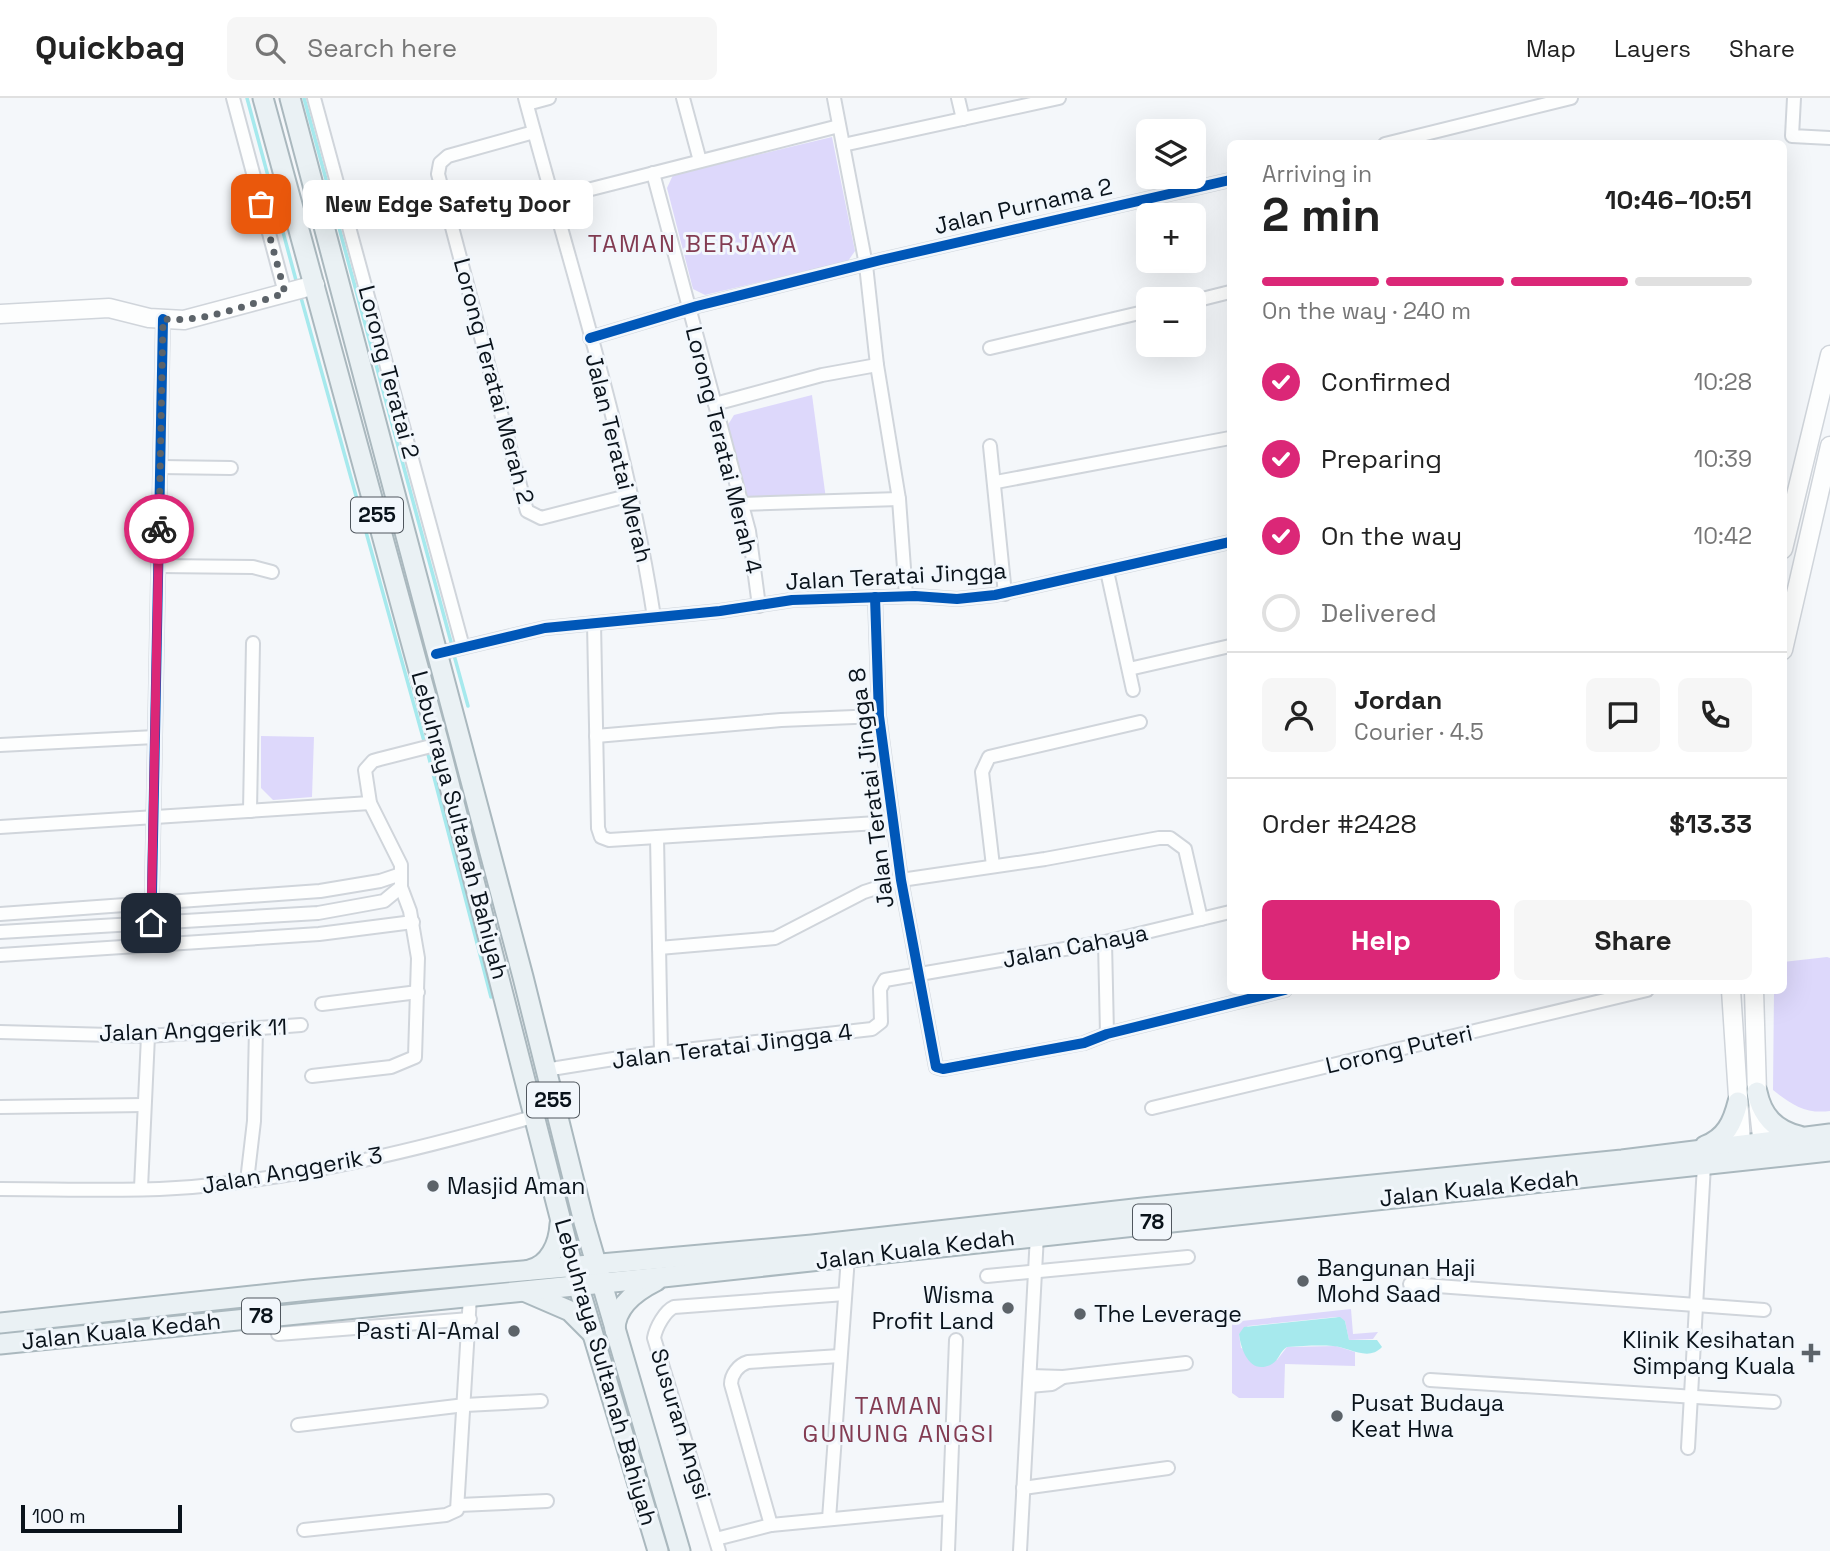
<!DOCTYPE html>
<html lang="en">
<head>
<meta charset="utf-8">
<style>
	:root { --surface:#fff; --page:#f6f6f6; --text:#222; --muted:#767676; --line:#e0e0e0; --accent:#db2777 }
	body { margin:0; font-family:"Space Grotesk",sans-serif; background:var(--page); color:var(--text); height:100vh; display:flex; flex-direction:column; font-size:26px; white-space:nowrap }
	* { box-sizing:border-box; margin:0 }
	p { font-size:23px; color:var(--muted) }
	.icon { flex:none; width:38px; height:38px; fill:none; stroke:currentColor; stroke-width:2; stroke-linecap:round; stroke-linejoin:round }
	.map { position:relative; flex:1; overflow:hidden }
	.side { position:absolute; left:1227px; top:42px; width:560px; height:854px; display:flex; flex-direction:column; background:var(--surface); border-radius:10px; box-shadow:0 7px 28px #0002 }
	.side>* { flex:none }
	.tools { position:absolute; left:1136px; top:21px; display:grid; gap:14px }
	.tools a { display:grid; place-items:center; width:70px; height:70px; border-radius:10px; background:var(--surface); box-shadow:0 7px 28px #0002; font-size:35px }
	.scale { position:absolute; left:21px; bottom:18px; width:161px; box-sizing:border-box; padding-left:7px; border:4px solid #0a131b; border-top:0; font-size:19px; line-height:24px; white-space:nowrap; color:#0a131b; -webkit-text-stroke:5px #f2f7fc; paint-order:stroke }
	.pin { position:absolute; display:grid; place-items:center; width:60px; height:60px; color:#fff; margin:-30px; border-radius:14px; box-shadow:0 4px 10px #0006 }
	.courier { position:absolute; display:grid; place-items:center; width:70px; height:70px; margin:-35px; border:5px solid #db2777; border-radius:50%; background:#fff; color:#222; box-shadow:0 2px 9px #0007 }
	.bubble { position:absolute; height:49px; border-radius:10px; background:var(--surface); box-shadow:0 7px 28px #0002; font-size:23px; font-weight:700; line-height:49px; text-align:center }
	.summary em { font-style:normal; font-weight:700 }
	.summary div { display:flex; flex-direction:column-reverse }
	.summary { display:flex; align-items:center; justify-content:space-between; height:119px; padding:0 35px }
	h1 { font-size:46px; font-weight:700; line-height:52px }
	.bar { display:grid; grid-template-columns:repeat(4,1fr); gap:10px 7px; align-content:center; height:84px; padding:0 35px }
	.bar i { height:9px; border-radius:5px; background:var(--line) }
	.bar .active { background:var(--accent) }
	.bar p { grid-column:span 4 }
	.line { display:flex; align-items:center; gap:18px; padding:0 35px; border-top:2px solid var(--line) }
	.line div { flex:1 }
	.round { display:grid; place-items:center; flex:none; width:74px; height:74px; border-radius:10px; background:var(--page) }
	ol { padding:0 35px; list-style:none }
	li { display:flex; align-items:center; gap:21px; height:77px }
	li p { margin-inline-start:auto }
	li .icon { padding:7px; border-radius:50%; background:var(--accent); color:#fff; stroke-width:4 }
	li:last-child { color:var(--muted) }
	li i { width:38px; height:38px; border:4px solid var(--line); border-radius:50% }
	.action { display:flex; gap:14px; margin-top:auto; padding:14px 35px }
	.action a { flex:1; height:80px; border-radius:10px; background:var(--accent); color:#fff; font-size:28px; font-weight:700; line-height:80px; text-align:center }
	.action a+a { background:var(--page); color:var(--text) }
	header { display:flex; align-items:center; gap:42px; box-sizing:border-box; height:98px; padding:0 35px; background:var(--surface); border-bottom:2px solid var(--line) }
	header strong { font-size:33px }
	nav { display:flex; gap:38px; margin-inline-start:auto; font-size:24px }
	.search { width:490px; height:63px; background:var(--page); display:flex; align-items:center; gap:18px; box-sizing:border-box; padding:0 24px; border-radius:10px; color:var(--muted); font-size:26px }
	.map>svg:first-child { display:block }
</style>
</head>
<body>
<header>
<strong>Quickbag</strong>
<div class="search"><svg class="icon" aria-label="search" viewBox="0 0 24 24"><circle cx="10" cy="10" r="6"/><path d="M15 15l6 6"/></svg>Search here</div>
<nav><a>Map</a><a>Layers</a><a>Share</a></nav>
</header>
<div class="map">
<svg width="1830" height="1453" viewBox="0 0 1830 1453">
	<rect width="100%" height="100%" fill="#f4f7fa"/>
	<g fill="#ddd8fb">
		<path d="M832 39 855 153 848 163 705 197 693 191 667 90 673 77Z"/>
		<path d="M812 297 826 401 746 402 726 330 734 317Z"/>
		<path d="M261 638 314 639 312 699 273 702 261 690Z"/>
		<path d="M1827 859 1830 860V1013C1806 1016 1792 1007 1773 992L1774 893 1783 892V864Z"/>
		<path d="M1351 1211 1353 1236 1378 1234 1373 1241 1349 1242 1345 1223 1336 1219 1248 1228 1239 1236 1241 1250 1277 1262 1287 1249 1336 1248 1355 1254V1268L1285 1266 1284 1300H1239L1232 1295V1224Z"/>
	</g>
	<path fill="#a6e9ed" d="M1340 1219 1345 1223 1349 1242H1377L1382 1249C1368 1264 1349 1249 1333 1248 1318 1247 1302 1248 1287 1249 1280 1253 1279 1262 1272 1266 1250 1278 1241 1252 1239 1236L1244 1229Z"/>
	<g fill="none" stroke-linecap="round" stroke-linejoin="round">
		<g stroke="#a6e9ed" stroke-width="3.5">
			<path d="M247 0 297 186"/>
			<path d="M304 0 451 544"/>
			<path d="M300 196 424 643"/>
			<path d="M454 557 468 608"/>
			<path d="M428 656 491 899"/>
		</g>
		<g stroke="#d0d5db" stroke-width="16">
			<g id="street">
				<path d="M233 0 285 195"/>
				<path d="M314 0 463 549"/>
				<path d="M525 0C571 172 627 343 654 519"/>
				<path d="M683 0 700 63"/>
				<path d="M834 0 866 167 877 267 899 401 906 498"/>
				<path d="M958 0 963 21"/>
				<path d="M1794 0 1792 38 1830 40"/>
				<path d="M527 6 549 0"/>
				<path d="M534 34 448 58 440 65 438 76 525 406 527 413 541 420 631 397"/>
				<path d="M1385 46 1571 0"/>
				<path d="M843 47 1059 0"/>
				<path d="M653 75 749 433 759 508"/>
				<path d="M552 101 839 28"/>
				<path d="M1194 203 1230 194"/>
				<path d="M590 240 697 208 881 162 1230 82"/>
				<path d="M990 250 1148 213"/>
				<path d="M715 306 822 277 877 267"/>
				<path d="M990 348 1005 496"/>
				<path d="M161 369 231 370"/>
				<path d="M996 384 1230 340"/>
				<path d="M742 406 899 401"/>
				<path d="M158 468 253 469 272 474"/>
				<path d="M1107 473 1133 592"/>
				<path d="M875 499 879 618 901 782 936 969 943 971 1084 945 1107 936 1285 892"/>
				<path d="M594 525 598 730 601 739 609 742 893 724"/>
				<path d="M436 556 545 530 720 513 792 502 915 498 957 501 995 497 1230 444"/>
				<path d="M1129 571 1230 548"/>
				<path d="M596 638 781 622 879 618"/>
				<path d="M0 647 155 639"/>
				<path d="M250 713 253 545"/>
				<path d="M0 729 370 705"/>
				<path d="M657 739 661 955"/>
				<path d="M993 768 982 674 989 659 1140 624"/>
				<path d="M0 816 320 793 380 783 401 776"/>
				<path d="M0 834 318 815 384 803 401 789V767L370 705 365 672 373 663 380 661 439 646"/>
				<path d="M1105 844 1107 936"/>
				<path d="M151 846 163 221"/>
				<path d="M659 850 775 840 864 794 901 782 1045 761 1159 740H1170L1185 751 1201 821"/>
				<path d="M0 857 319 836 413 824"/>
				<path d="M322 906 418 894"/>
				<path d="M0 934 148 938 301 927"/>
				<path d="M545 972 632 958 872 931 881 924 880 891 885 882 1105 844 1230 814"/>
				<path d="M312 978 391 969 415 959 418 860 410 813 401 789"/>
				<path d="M0 1009 144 1007"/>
				<path d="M1152 1010 1647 892"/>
				<path d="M247 1083 254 1023 256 930"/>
				<path d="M141 1090 148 938"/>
				<path d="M0 1091C64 1091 129 1094 192 1089 308 1079 424 1050 536 1018"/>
				<path d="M987 1178 1188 1159"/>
				<path d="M1410 1186 1764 1212"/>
				<path d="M278 1236 470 1221"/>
				<path d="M1030 1278 1063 1279 1186 1265"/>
				<path d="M1430 1282 1774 1304"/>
				<path d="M1029 1288 1052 1286 1063 1279"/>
				<path d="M298 1327 465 1307 541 1303"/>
				<path d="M1688 1350 1704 1067"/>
				<path d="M1023 1390 1168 1370"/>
				<path d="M459 1407 547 1403"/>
				<path d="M829 1421 848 1159"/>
				<path d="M771 1427 731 1286C731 1277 738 1267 748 1264L840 1258"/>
				<path d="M304 1432 446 1417 457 1412 470 1198"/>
				<path d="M716 1441 771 1427 949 1410"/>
				<path d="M719 1453 654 1240C656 1229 665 1213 674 1209L845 1196"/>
				<path d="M948 1453 956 1242"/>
				<path d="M1020 1453 1037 1137"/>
			</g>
		</g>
		<g stroke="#d0d5db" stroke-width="21">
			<g id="secondary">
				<path d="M0 216 109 210 149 220 184 222 315 187"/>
				<path d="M1783 451 1830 257"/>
				<path d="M1783 552 1830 348"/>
				<path d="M1731 892 1742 1059"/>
				<path d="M1754 892 1757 994 1764 1057"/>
			</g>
		</g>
		<g stroke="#aab8be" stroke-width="23">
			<g id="primary">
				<path d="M263 0 439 646 573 1170 658 1453"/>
				<path d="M290 0 523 879 584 1124 680 1453"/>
				<path d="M1757 994C1762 1018 1775 1032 1799 1038"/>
				<path d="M1705 1048C1726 1040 1733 1024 1738 1004"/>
				<path d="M529 1172C550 1168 559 1145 560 1126"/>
				<path d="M526 1194 570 1213 592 1235"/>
				<path d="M0 1225 309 1192 812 1147 1143 1110 1622 1062 1830 1036"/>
				<path d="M615 1232C615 1208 636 1193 656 1183"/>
				<path d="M0 1246 663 1179 1830 1053"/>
			</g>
		</g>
		<use href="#street" stroke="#fdfefe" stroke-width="12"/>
		<use href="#secondary" stroke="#fdfefe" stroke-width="18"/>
		<use href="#primary" stroke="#eaf1f4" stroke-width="19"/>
		<g stroke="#f2f7fc" stroke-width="15">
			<g id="cycleway">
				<path d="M590 240 697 208 881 162 1230 82"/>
				<path d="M875 499 879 618 901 782 936 969 943 971 1084 945 1107 936 1285 892"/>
				<path d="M436 556 545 530 720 513 792 502 915 498 957 501 995 497 1230 444"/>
				<path d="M151 846 163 221"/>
			</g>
		</g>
		<use href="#cycleway" stroke="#0057b8" stroke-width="10"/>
	</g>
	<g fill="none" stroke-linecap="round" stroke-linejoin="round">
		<path stroke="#5c6369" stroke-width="7" stroke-dasharray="0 12.6" d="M159 431 163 221C204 225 247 207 285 195L261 106"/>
		<path stroke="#db2777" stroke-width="9" d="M151 825 159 431"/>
	</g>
	<g fill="#5c6369" stroke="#f2f7fc" stroke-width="2.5">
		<circle cx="433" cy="1088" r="7"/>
		<circle cx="1303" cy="1183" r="7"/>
		<circle cx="1008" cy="1210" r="7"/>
		<circle cx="1080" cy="1216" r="7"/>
		<circle cx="514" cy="1233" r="7"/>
		<path d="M1807.5 1244.5h7v7h7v7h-7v7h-7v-7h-7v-7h7z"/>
		<circle cx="1337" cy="1318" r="7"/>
	</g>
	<g text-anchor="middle" stroke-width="6" stroke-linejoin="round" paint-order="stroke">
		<g fill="#f2f7fc" stroke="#50575e" stroke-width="2">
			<rect x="351" y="399.5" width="52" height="35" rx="5"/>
			<rect x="527" y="984.5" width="52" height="35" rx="5"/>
			<rect x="1133" y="1106.5" width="38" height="35" rx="5"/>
			<rect x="242" y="1200.5" width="38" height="35" rx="5"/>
		</g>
		<g font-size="21" font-weight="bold" fill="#0a131b">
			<text x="377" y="424">255</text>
			<text x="553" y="1009">255</text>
			<text x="1152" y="1131">78</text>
			<text x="261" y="1225">78</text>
		</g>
		<g font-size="23" fill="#0a131b" stroke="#f2f7fc">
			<text transform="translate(1023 108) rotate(-13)" y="8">Jalan Purnama 2</text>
			<text transform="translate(389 274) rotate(75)" y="8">Lorong Teratai 2</text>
			<text transform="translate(494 283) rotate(75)" y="8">Lorong Teratai Merah 2</text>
			<text transform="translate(724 352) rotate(76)" y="8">Lorong Teratai Merah 4</text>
			<text transform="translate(619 360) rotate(76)" y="8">Jalan Teratai Merah</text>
			<text transform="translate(896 478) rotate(-3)" y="8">Jalan Teratai Jingga</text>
			<text transform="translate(871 690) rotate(-97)" y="8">Jalan Teratai Jingga 8</text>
			<text transform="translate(460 727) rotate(75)" y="8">Lebuhraya Sultanah Bahiyah</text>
			<text transform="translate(1075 848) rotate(-11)" y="8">Jalan Cahaya</text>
			<text transform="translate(193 932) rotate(-2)" y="8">Jalan Anggerik 11</text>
			<text transform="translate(732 948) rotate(-7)" y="8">Jalan Teratai Jingga 4</text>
			<text transform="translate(1399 951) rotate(-13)" y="8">Lorong Puteri</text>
			<text transform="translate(292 1072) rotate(-10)" y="8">Jalan Anggerik 3</text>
			<text transform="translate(1479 1090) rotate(-6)" y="8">Jalan Kuala Kedah</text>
			<text transform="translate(915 1151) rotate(-7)" y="8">Jalan Kuala Kedah</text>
			<text transform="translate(121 1233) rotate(-6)" y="8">Jalan Kuala Kedah</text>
			<text transform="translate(606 1274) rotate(74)" y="8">Lebuhraya Sultanah Bahiyah</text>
			<text transform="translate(681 1326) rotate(73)" y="8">Susuran Angsi</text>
		</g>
		<g font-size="23" fill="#0a131b" stroke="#f2f7fc" text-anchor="start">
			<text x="447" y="1096">Masjid Aman</text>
			<text x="1317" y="1178">Bangunan Haji<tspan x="1317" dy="26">Mohd Saad</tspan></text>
			<text x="994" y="1205" text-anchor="end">Wisma<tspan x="994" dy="26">Profit Land</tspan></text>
			<text x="1094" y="1224">The Leverage</text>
			<text x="500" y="1241" text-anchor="end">Pasti Al-Amal</text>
			<text x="1795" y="1250" text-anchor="end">Klinik Kesihatan<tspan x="1795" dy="26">Simpang Kuala</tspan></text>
			<text x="1351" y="1313">Pusat Budaya<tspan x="1351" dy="26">Keat Hwa</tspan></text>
		</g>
		<g font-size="24" letter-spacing="2" fill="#833c52" stroke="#f2f7fc">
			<text x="693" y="154">TAMAN BERJAYA</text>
			<text x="899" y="1316">TAMAN<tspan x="899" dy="28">GUNUNG ANGSI</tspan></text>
		</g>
	</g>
</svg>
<div class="tools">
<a><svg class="icon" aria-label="layers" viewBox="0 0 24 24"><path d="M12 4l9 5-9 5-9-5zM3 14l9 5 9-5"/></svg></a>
<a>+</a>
<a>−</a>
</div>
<div class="scale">100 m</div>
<div class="pin" style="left:261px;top:106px;background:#ea580c"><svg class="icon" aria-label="bag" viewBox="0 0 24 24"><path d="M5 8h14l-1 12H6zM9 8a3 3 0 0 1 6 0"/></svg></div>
<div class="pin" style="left:151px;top:825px;background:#1f2937"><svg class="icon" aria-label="home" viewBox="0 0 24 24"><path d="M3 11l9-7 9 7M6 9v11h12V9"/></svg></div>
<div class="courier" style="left:159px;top:431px"><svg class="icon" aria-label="bike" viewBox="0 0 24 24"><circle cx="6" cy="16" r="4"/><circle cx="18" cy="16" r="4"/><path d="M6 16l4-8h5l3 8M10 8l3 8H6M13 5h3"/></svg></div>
<div class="bubble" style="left:303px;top:82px;width:290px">New Edge Safety Door</div>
<section class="side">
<div class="summary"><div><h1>2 min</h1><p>Arriving in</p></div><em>10:46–10:51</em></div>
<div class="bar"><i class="active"></i><i class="active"></i><i class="active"></i><i></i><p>On the way · 240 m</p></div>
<ol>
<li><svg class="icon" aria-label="check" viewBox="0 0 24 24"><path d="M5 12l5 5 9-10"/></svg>Confirmed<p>10:28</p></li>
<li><svg class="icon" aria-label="check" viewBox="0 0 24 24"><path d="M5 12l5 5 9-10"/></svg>Preparing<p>10:39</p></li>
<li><svg class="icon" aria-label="check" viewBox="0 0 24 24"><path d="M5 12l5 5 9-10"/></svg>On the way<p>10:42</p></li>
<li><i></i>Delivered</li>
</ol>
<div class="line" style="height:126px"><a class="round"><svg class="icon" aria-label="person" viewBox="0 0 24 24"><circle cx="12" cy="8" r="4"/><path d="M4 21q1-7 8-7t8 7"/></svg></a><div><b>Jordan</b><p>Courier · 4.5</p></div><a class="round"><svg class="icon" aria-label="chat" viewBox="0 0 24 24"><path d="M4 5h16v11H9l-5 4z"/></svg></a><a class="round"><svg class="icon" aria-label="phone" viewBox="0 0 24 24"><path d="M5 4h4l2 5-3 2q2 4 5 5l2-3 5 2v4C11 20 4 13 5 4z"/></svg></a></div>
<div class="line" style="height:91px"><div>Order #2428</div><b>$13.33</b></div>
<div class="action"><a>Help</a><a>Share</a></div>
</section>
</div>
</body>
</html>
